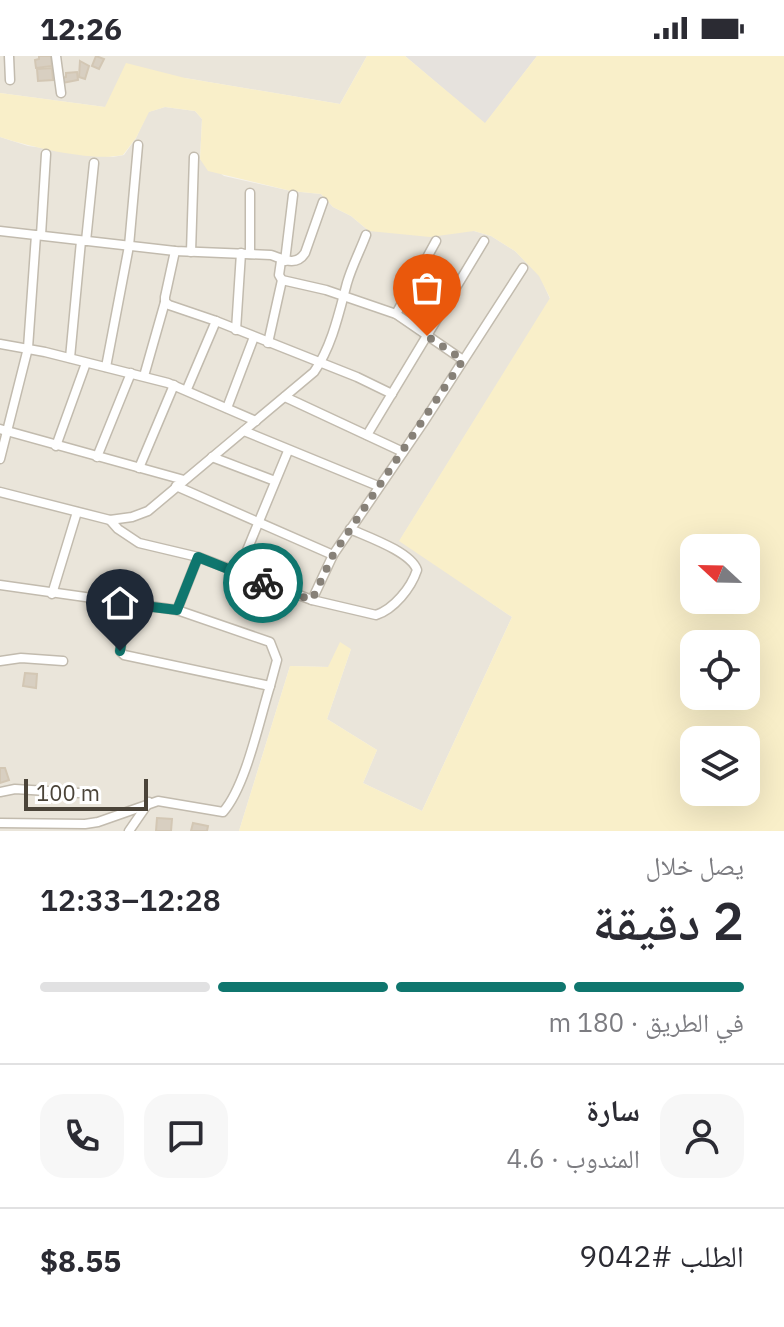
<!DOCTYPE html>
<html lang="ar">
<head>
<meta charset="utf-8">
<style>
	:root { --surface:#fff; --page:#f7f7f7; --text:#2b2b33; --muted:#7c7c81; --line:#e1e1e2; --accent:#0f766e }
	body { margin:0; font-family:"IBM Plex Sans","Noto Naskh Arabic",sans-serif; background:var(--page); color:var(--text); direction:rtl; height:100vh; display:flex; flex-direction:column; font-size:30px; white-space:nowrap }
	* { box-sizing:border-box; margin:0 }
	p { font-size:26px; color:var(--muted) }
	.icon { flex:none; width:44px; height:44px; fill:none; stroke:currentColor; stroke-width:2; stroke-linecap:round; stroke-linejoin:round }
	.map { position:relative; height:775px; overflow:hidden; direction:ltr }
	.side { display:flex; flex-direction:column; background:var(--surface); flex:1 }
	.side>* { flex:none }
	.needle { width:52px; rotate:292deg }
	.tools { position:absolute; left:680px; top:478px; display:grid; gap:16px }
	.tools a { display:grid; place-items:center; width:80px; height:80px; border-radius:16px; background:var(--surface); box-shadow:0 8px 32px #0002; font-size:40px }
	.scale { position:absolute; left:24px; bottom:20px; width:124px; box-sizing:border-box; padding-left:8px; border:4px solid #4b4439; border-top:0; font-size:22px; line-height:28px; white-space:nowrap; color:#4b4439; -webkit-text-stroke:6px #fff; paint-order:stroke }
	.pin { position:absolute; display:grid; place-items:center; width:68px; height:68px; color:#fff; margin:-82px -34px; border-radius:50% 50% 50% 0; rotate:-45deg; box-shadow:0 0 8px #0007 }
	.pin .icon { rotate:45deg }
	.courier { position:absolute; display:grid; place-items:center; width:80px; height:80px; margin:-40px; border:6px solid #0f766e; border-radius:50%; background:#fff; color:#222; box-shadow:0 2px 10px #0007 }
	.summary em { font-style:normal; font-weight:600 }
	.summary div { display:flex; flex-direction:column-reverse }
	.summary { display:flex; align-items:center; justify-content:space-between; height:136px; padding:0 40px }
	h1 { font-size:52px; font-weight:600; line-height:60px }
	.bar { display:grid; grid-template-columns:repeat(4,1fr); gap:12px 8px; align-content:center; height:96px; padding:0 40px }
	.bar i { height:10px; border-radius:6px; background:var(--line) }
	.bar .current { background:var(--accent) }
	.bar p { grid-column:span 4 }
	.line { display:flex; align-items:center; gap:20px; padding:0 40px; border-top:2px solid var(--line) }
	.line div { flex:1 }
	.round { display:grid; place-items:center; flex:none; width:84px; height:84px; border-radius:24px; background:var(--page) }
	.status { display:flex; justify-content:space-between; align-items:center; height:56px; padding:0 40px; background:var(--surface); direction:ltr }
	.status svg { height:22px; fill:currentColor }
	.map>svg:first-child { display:block }
</style>
</head>
<body>
<div class="status"><b>12:26</b><svg viewBox="0 0 49 12"><path d="M0 12V9h3v3zM5 12V6h3v6zM10 12V3h3v9zM15 12V0h3v12zM26 1h20v11H26zM47 4h2v5h-2z"/></svg></div>
<div class="map">
<svg width="784" height="775" viewBox="0 0 784 775">
	<rect width="100%" height="100%" fill="#f6f3ec"/>
	<g fill="#eae5da">
		<path d="M0 0H367L340 48 185 22 105 51 0 37Z"/>
		<path d="M165 51 195 55 202 63 200 103 224 120 291 135 321 138 333 151 351 160 369 175H474L491 180 515 195 540 220 550 243 400 484 512 561 422 755 363 727 377 694 327 663 351 593 329 611 290 610 239 775H0V81L28 90 113 101 124 99 136 82 148 56Z"/>
	</g>
	<path fill="#e6e2dd" d="M405 0H537L485 68Z"/>
	<path fill="#f9efc9" fill-rule="evenodd" d="M367 0H405L485 67 537 0H784V775H239L290 610 328 611 340 586 351 593 327 663 377 694 363 727 422 755 512 561 399 485 550 242 539 220 515 195 491 180 474 175 430 181 369 175 351 160 333 151 321 138 291 135 208 115 200 103 202 63 195 55 165 51 149 56 136 82 123 99C92 106 31 91 0 81V37L105 51 126 7 185 22 340 48ZM694 492H746V544H694ZM694 588H746V640H694ZM694 684H746V736H694Z"/>
	<g fill="#d8cfc1" stroke="#d3c7b4" stroke-width="2">
		<path d="M39 0H51L52 10 36 12 35 4 39 3Z"/>
		<path d="M96 0 104 3 99 13 92 10Z"/>
		<path d="M80 5 89 10 85 23 79 21Z"/>
		<path d="M52 12 53 24 38 25 37 13Z"/>
		<path d="M77 16 78 24 62 27 61 22 66 21V17Z"/>
		<path d="M25 617 37 618 36 632 23 630Z"/>
		<path d="M0 712H5L9 724 0 727Z"/>
		<path d="M157 762 172 763 171 775H156Z"/>
		<path d="M193 767 208 770 207 775H191Z"/>
	</g>
	<g fill="none" stroke-linecap="round" stroke-linejoin="round">
		<g stroke="#c2bbae" stroke-width="11">
			<g id="street">
				<path d="M9 0 10 24"/>
				<path d="M56 0 61 37"/>
				<path d="M0 175 175 195 271 199C283 203 296 211 305 197L323 146"/>
				<path d="M41 179 46 98"/>
				<path d="M86 185 94 107"/>
				<path d="M175 195 165 241V246L169 249 216 265 357 321 392 338"/>
				<path d="M191 196 194 101"/>
				<path d="M250 198V137"/>
				<path d="M281 205 279 219 282 224 326 234 396 258 463 304"/>
				<path d="M285 205 293 139"/>
				<path d="M396 258 436 185"/>
				<path d="M236 274 241 197"/>
				<path d="M268 287 282 224"/>
				<path d="M0 288 45 296 168 327 256 365"/>
				<path d="M70 302 81 185"/>
				<path d="M106 311 129 190 138 89"/>
				<path d="M144 320 165 246"/>
				<path d="M187 333 216 265"/>
				<path d="M285 341 403 396"/>
				<path d="M227 352 254 281"/>
				<path d="M0 373 184 424"/>
				<path d="M244 375 378 430"/>
				<path d="M367 379 484 185"/>
				<path d="M56 390 86 307"/>
				<path d="M97 401 131 317"/>
				<path d="M212 401 275 425"/>
				<path d="M0 403 28 292 36 179"/>
				<path d="M139 412 174 329"/>
				<path d="M176 430 333 499"/>
				<path d="M0 436 110 464 118 473 139 487 198 501 312 544 333 499 423 367 523 212"/>
				<path d="M110 464 132 461 148 455 314 316C332 290 339 257 347 227 352 210 360 195 366 179"/>
				<path d="M238 516 288 395"/>
				<path d="M0 529 177 554 198 501"/>
				<path d="M52 538 77 456"/>
				<path d="M312 544 376 559C394 553 411 532 417 514 411 496 368 481 350 473"/>
				<path d="M128 548 120 595 124 599 270 630 277 604 270 586 177 554"/>
				<path d="M0 605 21 602 63 605"/>
				<path d="M0 736 15 733 79 737"/>
				<path d="M0 767 85 768 98 766 158 745 223 756C246 730 259 665 270 630"/>
				<path d="M129 775 149 746"/>
			</g>
		</g>
		<use href="#street" stroke="#fff" stroke-width="8"/>
	</g>
	<g fill="none" stroke-linecap="round" stroke-linejoin="round">
		<path stroke="#878178" stroke-width="8" stroke-dasharray="0 14.4" d="M263 527 312 544 333 499 463 304 427 280"/>
		<path stroke="#0f766e" stroke-width="10" d="M120 595 128 548 177 554 198 501 263 527"/>
	</g>
</svg>
<div class="tools">
<a><svg class="needle" viewBox="-14 -14 28 28"><path d="M0-13l5 13h-10z" fill="#e53935"/><path d="M0 13l5-13h-10z" fill="#7c7c81"/></svg></a>
<a><svg class="icon" aria-label="locate" viewBox="0 0 24 24"><circle cx="12" cy="12" r="6"/><path d="M12 2v4M12 18v4M2 12h4M18 12h4"/></svg></a>
<a><svg class="icon" aria-label="layers" viewBox="0 0 24 24"><path d="M12 4l9 5-9 5-9-5zM3 14l9 5 9-5"/></svg></a>
</div>
<div class="scale">100 m</div>
<div class="pin" style="left:427px;top:280px;background:#ea580c"><svg class="icon" aria-label="bag" viewBox="0 0 24 24"><path d="M5 8h14l-1 12H6zM9 8a3 3 0 0 1 6 0"/></svg></div>
<div class="pin" style="left:120px;top:595px;background:#1f2937"><svg class="icon" aria-label="home" viewBox="0 0 24 24"><path d="M3 11l9-7 9 7M6 9v11h12V9"/></svg></div>
<div class="courier" style="left:263px;top:527px"><svg class="icon" aria-label="bike" viewBox="0 0 24 24"><circle cx="6" cy="16" r="4"/><circle cx="18" cy="16" r="4"/><path d="M6 16l4-8h5l3 8M10 8l3 8H6M13 5h3"/></svg></div>
</div>
<section class="side">
<div class="summary"><div><h1>2 دقيقة</h1><p>يصل خلال</p></div><em>12:28–12:33</em></div>
<div class="bar"><i class="current"></i><i class="current"></i><i class="current"></i><i></i><p>في الطريق · 180 m</p></div>
<div class="line" style="height:144px"><a class="round"><svg class="icon" aria-label="person" viewBox="0 0 24 24"><circle cx="12" cy="8" r="4"/><path d="M4 21q1-7 8-7t8 7"/></svg></a><div><b>سارة</b><p>المندوب · 4.6</p></div><a class="round"><svg class="icon" aria-label="chat" viewBox="0 0 24 24"><path d="M4 5h16v11H9l-5 4z"/></svg></a><a class="round"><svg class="icon" aria-label="phone" viewBox="0 0 24 24"><path d="M5 4h4l2 5-3 2q2 4 5 5l2-3 5 2v4C11 20 4 13 5 4z"/></svg></a></div>
<div class="line" style="height:104px"><div>الطلب #9042</div><b>$8.55</b></div>
</section>
</body>
</html>
